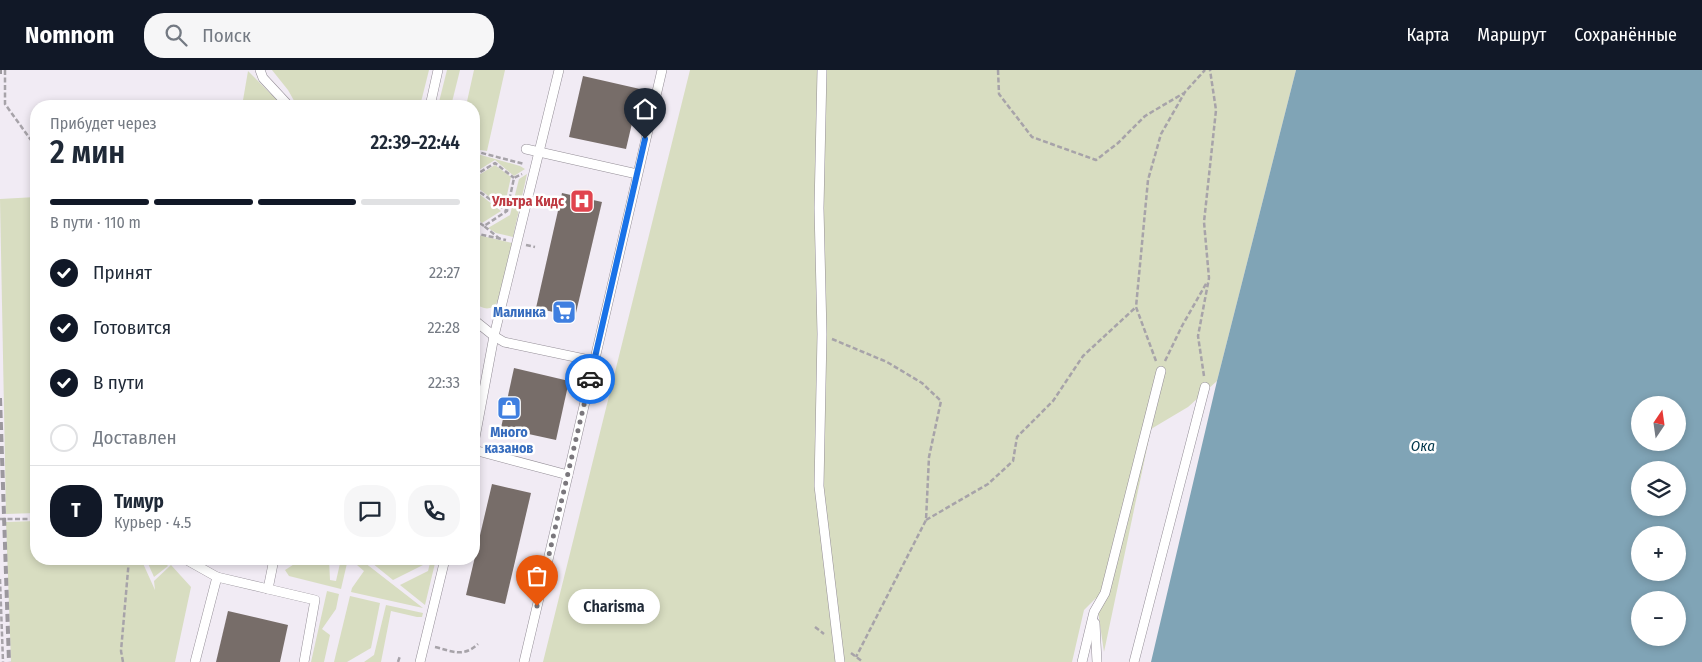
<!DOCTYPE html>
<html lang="ru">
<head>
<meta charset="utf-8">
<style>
	:root { --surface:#fff; --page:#f6f6f7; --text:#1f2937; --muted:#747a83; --line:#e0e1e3; --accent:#111827 }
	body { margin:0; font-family:"Fira Sans Condensed",sans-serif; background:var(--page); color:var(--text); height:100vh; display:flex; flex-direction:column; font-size:19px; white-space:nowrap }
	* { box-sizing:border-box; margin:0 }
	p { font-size:16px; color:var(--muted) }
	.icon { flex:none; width:28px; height:28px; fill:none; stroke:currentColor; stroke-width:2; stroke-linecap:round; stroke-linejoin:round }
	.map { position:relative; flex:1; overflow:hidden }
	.drawer { position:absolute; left:30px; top:30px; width:450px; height:465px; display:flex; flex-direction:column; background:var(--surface); border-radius:20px; box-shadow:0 2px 8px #0003 }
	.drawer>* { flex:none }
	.needle { width:32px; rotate:13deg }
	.buttons { position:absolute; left:1631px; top:326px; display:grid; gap:10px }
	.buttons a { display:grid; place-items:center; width:55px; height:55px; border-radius:50%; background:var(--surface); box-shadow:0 2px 8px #0003; font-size:25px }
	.pin { position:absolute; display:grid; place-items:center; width:42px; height:42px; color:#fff; margin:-51px -21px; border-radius:50% 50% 50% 0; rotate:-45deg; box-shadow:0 0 5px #0007 }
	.pin .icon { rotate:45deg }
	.courier { position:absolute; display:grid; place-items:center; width:50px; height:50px; margin:-25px; border:4px solid #1a73e8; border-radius:50%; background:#fff; color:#222; box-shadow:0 1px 6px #0007 }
	.bubble { position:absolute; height:35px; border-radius:18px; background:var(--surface); box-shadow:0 2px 8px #0003; font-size:16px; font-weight:600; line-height:35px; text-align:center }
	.headline em { font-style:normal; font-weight:600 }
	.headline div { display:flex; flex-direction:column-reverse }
	.headline { display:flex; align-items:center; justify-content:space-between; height:85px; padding:0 20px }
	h1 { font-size:32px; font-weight:600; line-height:38px }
	.bar { display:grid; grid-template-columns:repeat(4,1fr); gap:8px 5px; align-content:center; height:60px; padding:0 20px }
	.bar i { height:6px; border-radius:4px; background:var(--line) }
	.bar .selected { background:var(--accent) }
	.bar p { grid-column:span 4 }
	.line { display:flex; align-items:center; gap:12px; padding:0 20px; border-top:1px solid var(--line) }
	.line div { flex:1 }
	.round { display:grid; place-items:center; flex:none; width:52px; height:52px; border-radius:20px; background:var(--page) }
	ol { padding:0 20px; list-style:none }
	li { display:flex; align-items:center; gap:15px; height:55px }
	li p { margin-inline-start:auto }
	li .icon { padding:5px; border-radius:50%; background:var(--accent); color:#fff; stroke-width:4 }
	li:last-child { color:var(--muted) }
	li i { width:28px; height:28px; border:2px solid var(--line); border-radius:50% }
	header { display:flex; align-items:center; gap:30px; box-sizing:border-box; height:70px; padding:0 25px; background:var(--accent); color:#fff }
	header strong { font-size:24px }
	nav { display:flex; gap:28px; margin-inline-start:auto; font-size:18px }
	.search { width:350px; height:45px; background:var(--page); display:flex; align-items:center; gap:12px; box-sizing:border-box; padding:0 18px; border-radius:20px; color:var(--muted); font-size:19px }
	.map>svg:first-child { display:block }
</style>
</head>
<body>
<header>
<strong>Nomnom</strong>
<div class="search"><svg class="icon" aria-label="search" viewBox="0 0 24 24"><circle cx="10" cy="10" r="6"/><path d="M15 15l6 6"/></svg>Поиск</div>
<nav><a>Карта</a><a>Маршрут</a><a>Сохранённые</a></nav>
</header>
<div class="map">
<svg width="1702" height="592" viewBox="0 0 1702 592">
	<rect width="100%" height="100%" fill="#f1ebf4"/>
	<g fill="#d8ddc1">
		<path d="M272 0H429L420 36H297L288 20Z"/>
		<path d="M447 0H460L451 36H438Z"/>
		<path d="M474 0H505L487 81 474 79V36H466Z"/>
		<path d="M690 0H1296L1217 311 1188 337 1151 359 1104 582 1096 528 1084 540 1072 592H543Z"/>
		<path d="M248 1 283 36H242Z"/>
		<path d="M474 83 520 96 525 99 514 106 495 90 474 103Z"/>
		<path d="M495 95 511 107 504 138 474 115V108Z"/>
		<path d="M527 104 513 167 496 163 488 158 510 145 519 109Z"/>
		<path d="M474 120 501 141 482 153 474 146Z"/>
		<path d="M36 127V443L6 444 0 129Z"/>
		<path d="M474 164 512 173 498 231C491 242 483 239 474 233Z"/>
		<path d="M36 451V489H141L155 520 154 511 171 495 191 517 175 592H11L6 452Z"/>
		<path d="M146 489H162L168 496 154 507Z"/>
		<path d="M302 489H329L330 510 336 511 341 489H348L341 519 289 506 285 500Z"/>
		<path d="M358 489H360L423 538 351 522 352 518 364 501 357 495Z"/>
		<path d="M373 489H424L423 495 393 510 372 493Z"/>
		<path d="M431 489H436L425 535 400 515 428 501Z"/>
		<path d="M327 521 339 524 336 539 322 559 330 565 324 592H311Z"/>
		<path d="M350 526 380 533 371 578 347 592H334Z"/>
		<path d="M386 535 423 543 422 547H417L391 541 381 592H364L374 585Z"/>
	</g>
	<path fill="#80a4b6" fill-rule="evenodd" d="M1296 0H1702V592H1151L1217 311ZM1640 335H1678V372H1640ZM1640 400H1678V438H1640ZM1640 465H1678V502H1640ZM1640 530H1678V568H1640Z"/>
	<g fill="#776d69">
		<path d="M583 6 640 19 626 79 569 67Z"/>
		<path d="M562 123 602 132 575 247 536 238Z"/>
		<path d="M514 298 569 311 556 370 501 358Z"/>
		<path d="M492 414 531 423 505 534 466 525Z"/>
		<path d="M228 541 288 555 280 592H216Z"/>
	</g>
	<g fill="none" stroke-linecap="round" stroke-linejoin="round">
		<g stroke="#948e97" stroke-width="10">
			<g id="lane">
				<path d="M260 0 263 8 289 36"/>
				<path d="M822 0 819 138 822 264 819 416 840 592"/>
				<path d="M430 36 438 0"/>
				<path d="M526 79 637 104"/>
				<path d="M474 250 494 266 504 272 594 291"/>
				<path d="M474 373 494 266 559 0"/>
				<path d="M474 380 568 405 662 0"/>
				<path d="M185 489 217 507 195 592"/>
				<path d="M217 507 268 519 274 489"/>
				<path d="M268 519 315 530 304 592"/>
				<path d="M1095 553 1097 592"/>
				<path d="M420 592 445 489"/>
				<path d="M524 592 568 405"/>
				<path d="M1082 592 1094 542 1105 523 1161 301"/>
				<path d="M1134 592 1205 317"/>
			</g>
		</g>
		<g stroke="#a7a3a9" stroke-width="2.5" stroke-dasharray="5 2.5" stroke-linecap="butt">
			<path d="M5 0V34L36 77"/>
			<path d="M998 0 999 24 1032 67 1096 90 1118 73 1145 46 1184 23"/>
			<path d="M474 81 524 94"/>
			<path d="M474 106 495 93 514 108"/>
			<path d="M474 118 507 141"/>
			<path d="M474 149 484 156"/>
			<path d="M474 163 506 170"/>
			<path d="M500 169 484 156 507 141 514 108 522 104"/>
			<path d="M526 175 535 177"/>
			<path d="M832 269 887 292 922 313 941 331 929 387 926 450 856 587"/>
			<path d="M1156 291 1136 237 1148 110 1161 64 1185 22 1205 0"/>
			<path d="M1165 291 1182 256 1207 212"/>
			<path d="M1204 306 1198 266 1209 208 1204 152 1216 40 1210 0"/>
			<path d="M0 449H36"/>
			<path d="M926 450 988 414 1013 391 1017 367 1053 331 1083 286 1136 237"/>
			<path d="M0 509 3 592"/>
			<path d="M815 557 824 564"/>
			<path d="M435 577C452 581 463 588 478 574"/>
			<path d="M851 583 863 592"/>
			<path d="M123 592 121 581 129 489"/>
			<path d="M398 592 400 586"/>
		</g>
		<use href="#lane" stroke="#fff" stroke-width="9"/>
		<g stroke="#9c989e" stroke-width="4" stroke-dasharray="8 4" stroke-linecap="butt">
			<path d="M0 4V0"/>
			<path d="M0 328 9 592"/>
		</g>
	</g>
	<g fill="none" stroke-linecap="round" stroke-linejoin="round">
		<path stroke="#7a777c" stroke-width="5" stroke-dasharray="0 9" d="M537 536 590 309"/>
		<path stroke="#1a73e8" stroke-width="6" d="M590 309 645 69"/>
	</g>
	<defs>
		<g id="hospital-square" transform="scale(1.25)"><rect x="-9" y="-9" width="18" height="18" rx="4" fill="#e0444e" stroke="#fff"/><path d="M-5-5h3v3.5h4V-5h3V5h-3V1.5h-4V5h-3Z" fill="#fff"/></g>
		<g id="supermarket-square" transform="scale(1.25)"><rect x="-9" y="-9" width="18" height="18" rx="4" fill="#3f7fe0" stroke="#fff"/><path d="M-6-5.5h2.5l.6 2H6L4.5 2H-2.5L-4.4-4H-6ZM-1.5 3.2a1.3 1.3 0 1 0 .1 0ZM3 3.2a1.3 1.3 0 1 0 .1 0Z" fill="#fff"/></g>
		<g id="shop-square" transform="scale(1.25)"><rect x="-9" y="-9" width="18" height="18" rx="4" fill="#3f7fe0" stroke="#fff"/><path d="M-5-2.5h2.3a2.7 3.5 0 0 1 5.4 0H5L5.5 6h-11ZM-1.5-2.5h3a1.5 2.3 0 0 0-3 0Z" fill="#fff"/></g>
	</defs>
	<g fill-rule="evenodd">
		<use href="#hospital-square" x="582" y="131"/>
		<use href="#supermarket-square" x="564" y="242"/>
		<use href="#shop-square" x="509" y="338"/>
	</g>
	<g text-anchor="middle" stroke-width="5" stroke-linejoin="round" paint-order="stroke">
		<g font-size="14" font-weight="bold" fill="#be3a42" stroke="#fff" text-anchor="end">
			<text x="564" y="136">Ультра Кидс</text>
		</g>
		<g font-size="14" font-weight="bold" fill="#366cbe" stroke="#fff" text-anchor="end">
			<text x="546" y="247">Малинка</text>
			<text x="509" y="367" text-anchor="middle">Много<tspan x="509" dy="16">казанов</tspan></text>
		</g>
		<g font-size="15" font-style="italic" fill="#01374b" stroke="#fff">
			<text x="1423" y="381">Ока</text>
		</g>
	</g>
</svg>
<div class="buttons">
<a><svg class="needle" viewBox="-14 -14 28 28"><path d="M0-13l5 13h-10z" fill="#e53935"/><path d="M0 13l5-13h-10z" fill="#747a83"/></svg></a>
<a><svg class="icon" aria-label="layers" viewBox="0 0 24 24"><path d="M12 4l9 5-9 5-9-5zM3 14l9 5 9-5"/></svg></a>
<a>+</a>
<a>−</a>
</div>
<div class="pin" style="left:537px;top:536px;background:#ea580c"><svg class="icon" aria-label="bag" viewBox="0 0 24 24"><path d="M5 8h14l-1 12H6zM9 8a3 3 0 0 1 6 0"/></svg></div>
<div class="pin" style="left:645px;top:69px;background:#1f2937"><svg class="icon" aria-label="home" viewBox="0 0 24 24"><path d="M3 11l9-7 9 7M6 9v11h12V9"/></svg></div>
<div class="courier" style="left:590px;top:309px"><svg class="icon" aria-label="car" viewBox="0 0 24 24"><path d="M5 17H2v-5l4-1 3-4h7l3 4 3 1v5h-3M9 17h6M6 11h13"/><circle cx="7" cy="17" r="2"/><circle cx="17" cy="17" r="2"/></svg></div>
<div class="bubble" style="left:568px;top:519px;width:92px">Charisma</div>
<section class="drawer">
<div class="headline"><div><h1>2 мин</h1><p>Прибудет через</p></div><em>22:39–22:44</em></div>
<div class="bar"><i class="selected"></i><i class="selected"></i><i class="selected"></i><i></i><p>В пути · 110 m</p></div>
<ol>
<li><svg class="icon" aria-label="check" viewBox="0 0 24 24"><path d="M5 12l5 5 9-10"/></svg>Принят<p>22:27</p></li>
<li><svg class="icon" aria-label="check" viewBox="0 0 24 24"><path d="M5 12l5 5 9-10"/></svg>Готовится<p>22:28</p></li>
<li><svg class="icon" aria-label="check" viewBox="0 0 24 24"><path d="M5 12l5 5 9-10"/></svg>В пути<p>22:33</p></li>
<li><i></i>Доставлен</li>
</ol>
<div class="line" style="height:90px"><b class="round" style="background:var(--accent);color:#fff">Т</b><div><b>Тимур</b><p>Курьер · 4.5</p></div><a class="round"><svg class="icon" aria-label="chat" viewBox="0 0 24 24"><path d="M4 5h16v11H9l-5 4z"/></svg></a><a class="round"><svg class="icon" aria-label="phone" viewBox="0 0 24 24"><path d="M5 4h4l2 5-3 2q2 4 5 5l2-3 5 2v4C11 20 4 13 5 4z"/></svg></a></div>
</section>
</div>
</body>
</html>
